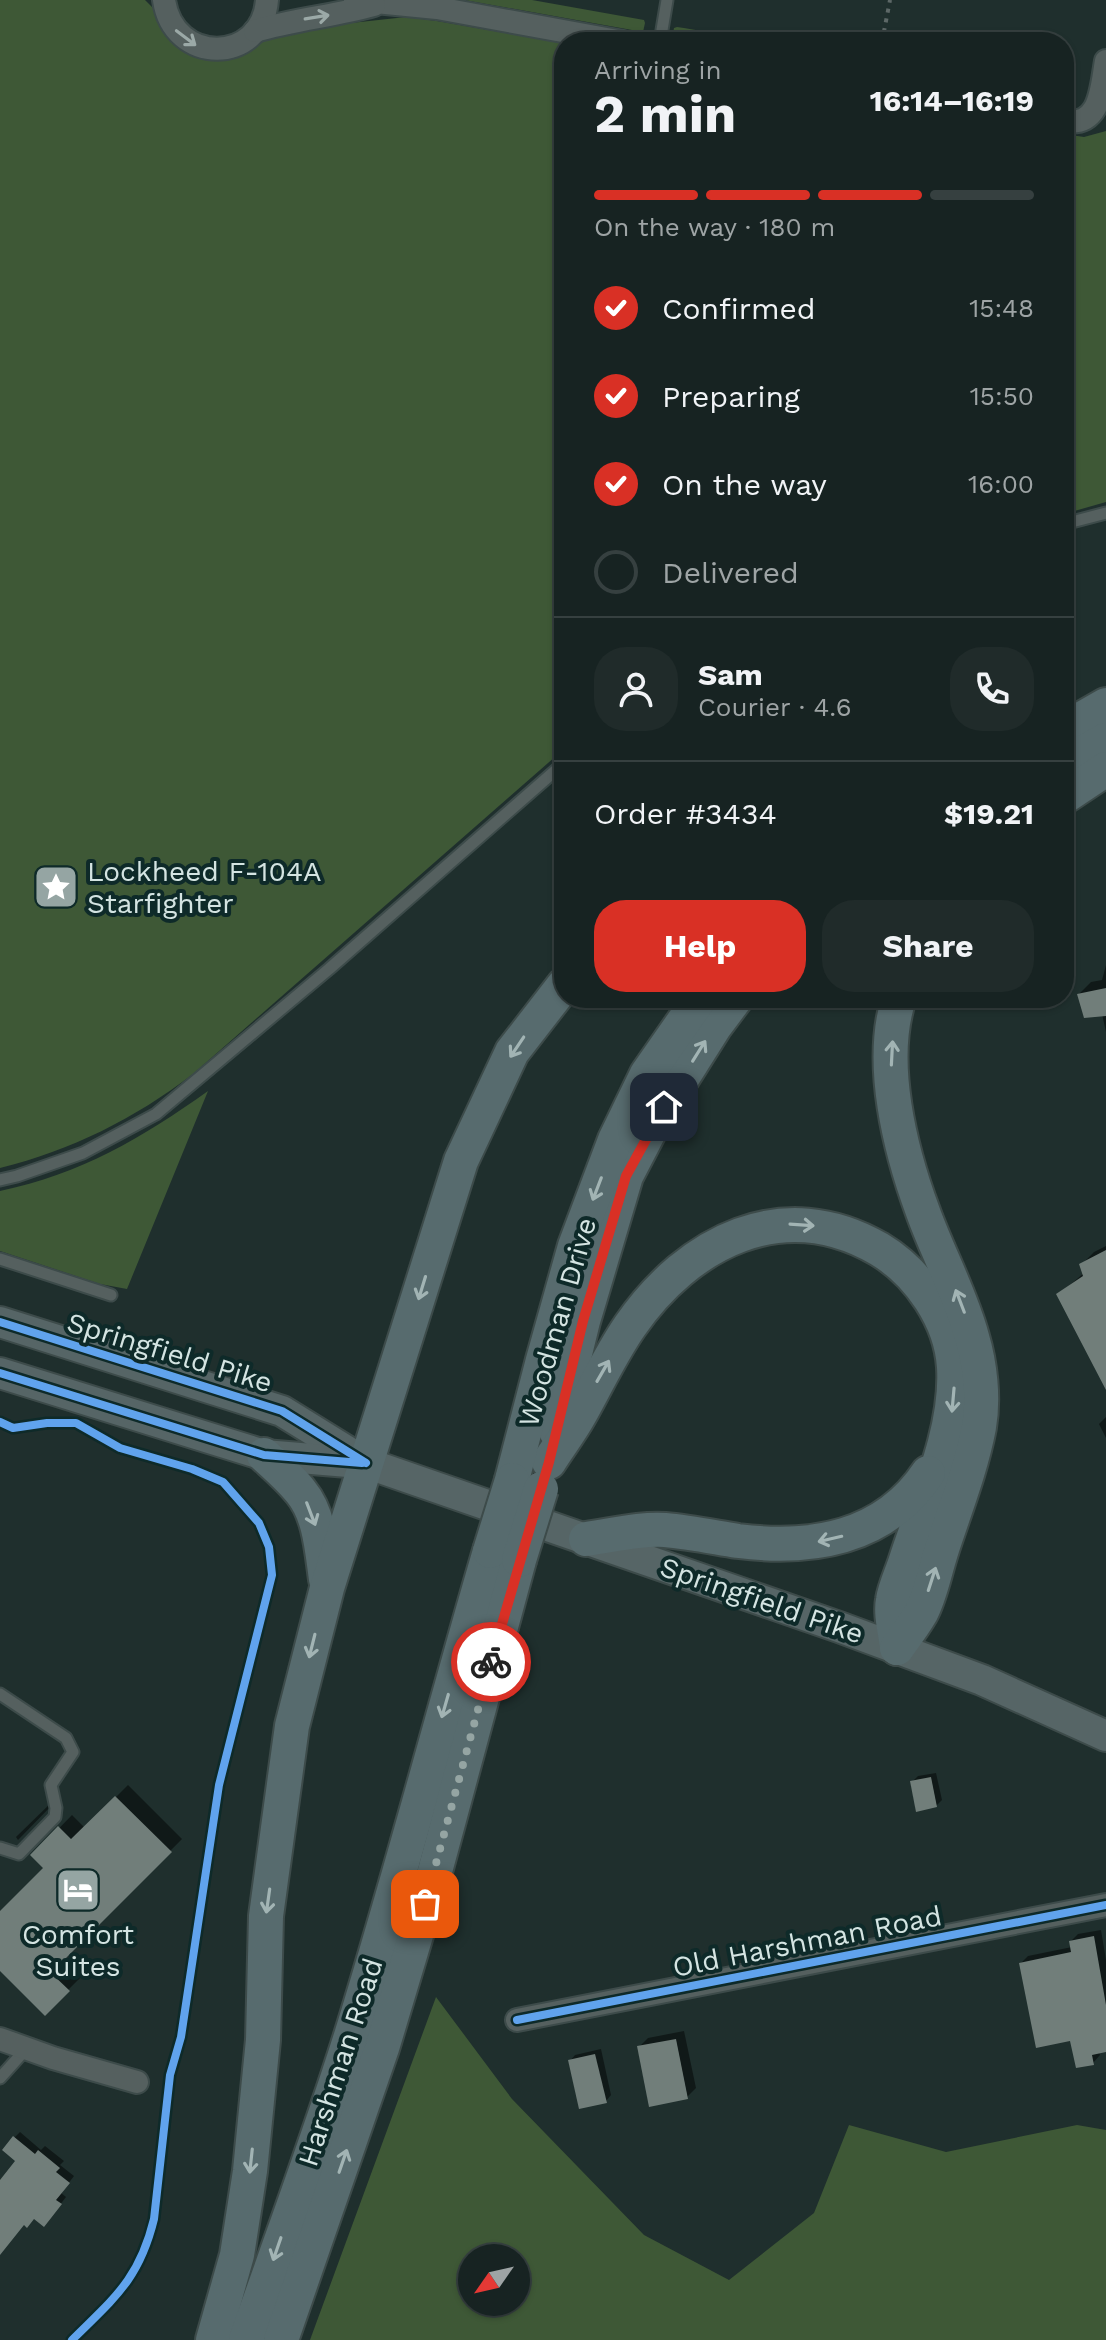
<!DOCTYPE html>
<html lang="en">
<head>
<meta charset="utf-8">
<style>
	:root { --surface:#172322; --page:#202b2a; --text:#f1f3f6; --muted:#9ea4a5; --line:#364040; --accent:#d93025 }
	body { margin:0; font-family:"Work Sans",sans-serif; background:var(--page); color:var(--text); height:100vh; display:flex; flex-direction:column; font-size:30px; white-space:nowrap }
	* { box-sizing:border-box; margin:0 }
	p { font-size:26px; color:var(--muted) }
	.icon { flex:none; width:44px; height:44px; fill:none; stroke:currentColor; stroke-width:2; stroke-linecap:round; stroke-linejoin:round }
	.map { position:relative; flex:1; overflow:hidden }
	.details { position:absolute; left:554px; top:32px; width:520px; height:976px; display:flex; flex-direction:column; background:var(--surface); border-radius:32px; box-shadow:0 2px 6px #0004,0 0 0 2px var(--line) }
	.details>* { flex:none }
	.needle { width:52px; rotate:236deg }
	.buttons { position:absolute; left:458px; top:2244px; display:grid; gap:16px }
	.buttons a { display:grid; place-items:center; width:72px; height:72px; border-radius:50%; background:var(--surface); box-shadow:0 2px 6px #0004,0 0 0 2px var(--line); font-size:40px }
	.pin { position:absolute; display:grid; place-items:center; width:68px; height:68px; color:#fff; margin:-34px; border-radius:16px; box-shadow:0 4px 12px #0006 }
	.courier { position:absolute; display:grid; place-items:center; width:80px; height:80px; margin:-40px; border:6px solid #d93025; border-radius:50%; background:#fff; color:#222; box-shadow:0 2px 10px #0007 }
	.head em { font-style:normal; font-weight:700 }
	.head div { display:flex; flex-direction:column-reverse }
	.head { display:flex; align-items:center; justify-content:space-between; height:136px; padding:0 40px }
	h1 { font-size:52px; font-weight:700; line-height:60px }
	.bar { display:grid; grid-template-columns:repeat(4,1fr); gap:12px 8px; align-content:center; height:96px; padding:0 40px }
	.bar i { height:10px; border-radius:6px; background:var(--line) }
	.bar .selected { background:var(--accent) }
	.bar p { grid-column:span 4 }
	.line { display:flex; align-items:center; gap:20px; padding:0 40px; border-top:2px solid var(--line) }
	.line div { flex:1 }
	.round { display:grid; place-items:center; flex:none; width:84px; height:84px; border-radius:32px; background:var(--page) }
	ol { padding:0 40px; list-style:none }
	li { display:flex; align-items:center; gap:24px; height:88px }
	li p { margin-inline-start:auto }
	li .icon { padding:8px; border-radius:50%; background:var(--accent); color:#fff; stroke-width:4 }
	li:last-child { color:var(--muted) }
	li i { width:44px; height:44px; border:4px solid var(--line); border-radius:50% }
	.action { display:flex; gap:16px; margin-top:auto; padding:16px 40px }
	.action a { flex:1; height:92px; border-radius:32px; background:var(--accent); color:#fff; font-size:32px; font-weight:700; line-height:92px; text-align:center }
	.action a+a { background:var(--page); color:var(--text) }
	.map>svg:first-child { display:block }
</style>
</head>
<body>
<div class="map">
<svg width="1106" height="2340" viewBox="0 0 1106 2340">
	<rect width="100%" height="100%" fill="#1f2f2d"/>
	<g fill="#3e5836" fill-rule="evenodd">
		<path d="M0 0H145L153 8 169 35 252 45 267 38 305 28 406 17 437 21 564 43V749L193 1074C134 1119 72 1150 0 1168Z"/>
		<path d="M464 0H532L644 20 645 23 643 32Z"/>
		<path d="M677 27 684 28 765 42H696L672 38 674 28Z"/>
		<path d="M1106 131V502L1064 514V134L1084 137Z"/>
		<path d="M208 1091 127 1289 100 1284 0 1251V1191C81 1174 142 1138 208 1091Z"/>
		<path d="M436 1997 512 2099 644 2235 729 2280 814 2213 849 2125 946 2152 1077 2125 1106 2130V2340H310ZM472 2258H516V2302H472Z"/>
	</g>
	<g fill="#0007">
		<path d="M1106 965V1032L1102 1014 1079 994 1091 982 1102 980Z"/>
		<path d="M1106 1246V1386L1058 1295 1084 1273 1081 1265 1094 1252Z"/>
		<path d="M1106 1417V1438L1099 1424Z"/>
		<path d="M936 1773 942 1800 936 1806 912 1782 918 1776Z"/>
		<path d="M128 1785 182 1839 62 1960 80 1978 45 2013 0 1968V1914L46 1868 33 1855 72 1815 85 1828Z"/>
		<path d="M55 1799 57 1800 18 1840 16 1837Z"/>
		<path d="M1101 1930 1106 1960V2050L1099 2052 1100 2055 1093 2063 1071 2039 1021 1963 1028 1956 1072 1947 1071 1941 1078 1934Z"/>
		<path d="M684 2031 696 2088 687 2097 639 2047 648 2038Z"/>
		<path d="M601 2049 611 2095 606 2101 570 2061 575 2055Z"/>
		<path d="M20 2132 41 2150 45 2146 64 2161 60 2165 74 2176 61 2193 66 2197 49 2219 35 2217 0 2237V2183L18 2161 14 2138Z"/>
	</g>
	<g fill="#717e7a">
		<path d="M1106 988V1016L1084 1018 1077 994Z"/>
		<path d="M1106 1250V1390L1056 1294 1083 1276 1079 1264Z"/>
		<path d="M931 1777 937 1807 916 1812 910 1781Z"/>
		<path d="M115 1796 172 1852 51 1973 70 1991 45 2016 0 1971V1911L43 1868 30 1855 58 1826 71 1839Z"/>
		<path d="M1094 1936 1106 2005V2052L1092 2055 1094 2065 1076 2068 1070 2041 1036 2048 1019 1963 1071 1952 1069 1941Z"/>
		<path d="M676 2039 688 2099 649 2107 637 2046Z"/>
		<path d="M595 2054 607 2103 579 2109 568 2060Z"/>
		<path d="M13 2136 35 2154 38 2150 60 2168 56 2172 70 2183 56 2200 62 2204 44 2227 34 2219 27 2228 24 2225 0 2255V2180L15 2161 2 2150Z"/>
	</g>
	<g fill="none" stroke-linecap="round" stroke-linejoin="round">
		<g stroke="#3d4b4a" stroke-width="15">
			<g id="lane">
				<path d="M660 42 667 0"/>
				<path d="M1064 524 1106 513"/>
				<path d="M0 1180 17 1176 83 1153 156 1114 329 969 564 763"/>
				<path d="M0 1259 111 1295"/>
				<path d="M0 1694 66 1738 73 1752 51 1785 56 1808 55 1817 19 1854 0 1848"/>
				<path d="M0 2078 26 2049"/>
			</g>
		</g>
		<g stroke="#3d4b4a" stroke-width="26">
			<g id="street">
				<path d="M164 0C173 65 262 65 267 0"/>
				<path d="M355 0 437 8 623 42"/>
				<path d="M255 31C295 19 335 16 374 5"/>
				<path d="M1064 121C1101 127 1101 89 1106 61"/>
				<path d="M517 2020 1106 1905"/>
				<path d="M0 2039 53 2058 137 2082"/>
			</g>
		</g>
		<g stroke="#3d4b4a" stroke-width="34">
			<g id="secondary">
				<path d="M0 1322 282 1411 366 1463 839 1627 982 1680 1106 1736"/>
				<path d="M0 1373 264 1455 360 1463"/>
			</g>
		</g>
		<g stroke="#3d4b4a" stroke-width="38">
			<g id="primary">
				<path d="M1064 729 1106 705"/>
				<path d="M1064 763 1106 740"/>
				<path d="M1064 797 1106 769"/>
				<path d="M556 1431 583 1321 626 1176 652 1126 715 1026 736 998"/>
				<path d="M264 1455C277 1467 291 1479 301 1492 320 1515 322 1551 326 1579"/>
				<path d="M549 1462C559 1446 570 1432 579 1416 596 1386 610 1355 630 1326 688 1242 783 1193 879 1249 919 1273 951 1320 954 1367 958 1430 925 1501 906 1560 902 1573 895 1587 893 1600 890 1615 896 1634 897 1648"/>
				<path d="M512 1480 543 1360 575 1246 615 1140 647 1074 700 998"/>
				<path d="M586 1539C610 1536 641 1528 665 1530 689 1532 713 1537 738 1541 811 1550 884 1539 928 1473"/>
				<path d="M897 1648C905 1637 914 1625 921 1613 931 1594 935 1570 942 1549 955 1509 971 1469 979 1427 984 1398 980 1364 972 1337 960 1293 938 1254 923 1212 900 1150 878 1062 899 998"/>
				<path d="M213 2340 237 2255 250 2171 263 2040 266 1916 292 1726 327 1588 461 1161 512 1052 564 985"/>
				<path d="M246 2340C281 2239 319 2138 351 2036 401 1875 443 1712 490 1551"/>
				<path d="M281 2340 382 2048 434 1875 519 1560"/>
			</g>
		</g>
		<path stroke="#5d6867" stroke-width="4" stroke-dasharray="4 6" stroke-linecap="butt" d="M882 42 890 0"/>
		<use href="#lane" stroke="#55605f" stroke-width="11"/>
		<use href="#street" stroke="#55605f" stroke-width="22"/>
		<use href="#secondary" stroke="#566566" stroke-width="30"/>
		<use href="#primary" stroke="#576b6e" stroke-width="34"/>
		<g stroke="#3d4b4a" stroke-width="38" stroke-linecap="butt">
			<g id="primary-bridge">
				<path d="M490 1551 512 1480"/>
				<path d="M519 1560 541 1489"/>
			</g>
		</g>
		<use href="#primary-bridge" stroke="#576b6e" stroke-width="34"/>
		<g stroke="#0e2a29" stroke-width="13">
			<g id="cycleway">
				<path d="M0 1322 282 1411 366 1463"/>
				<path d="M0 1373 264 1455 362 1463"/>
				<path d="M0 1422 13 1428 47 1423H76L120 1448 192 1469 223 1482 259 1523 269 1547 272 1575 219 1785 181 2037 170 2075 154 2219C139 2280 114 2298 72 2340"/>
				<path d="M517 2020 1106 1905"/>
			</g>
		</g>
		<use href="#cycleway" stroke="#60a3ed" stroke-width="8"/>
	</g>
	<defs><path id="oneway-shaft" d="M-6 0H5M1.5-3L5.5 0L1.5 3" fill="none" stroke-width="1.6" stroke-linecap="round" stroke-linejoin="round" transform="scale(2)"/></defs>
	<g stroke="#9ba9a7">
		<use href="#oneway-shaft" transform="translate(317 17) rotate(-9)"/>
		<use href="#oneway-shaft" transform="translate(186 38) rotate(37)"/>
	</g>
	<g stroke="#a2b4b4">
		<use href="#oneway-shaft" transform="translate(517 1047) rotate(124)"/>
		<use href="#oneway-shaft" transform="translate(699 1051) rotate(-58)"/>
		<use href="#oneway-shaft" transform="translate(892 1053) rotate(-87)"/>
		<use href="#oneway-shaft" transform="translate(597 1189) rotate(111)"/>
		<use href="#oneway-shaft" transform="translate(802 1225) rotate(4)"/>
		<use href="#oneway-shaft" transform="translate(422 1288) rotate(107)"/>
		<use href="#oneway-shaft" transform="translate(960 1301) rotate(-111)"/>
		<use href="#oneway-shaft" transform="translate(603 1371) rotate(-60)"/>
		<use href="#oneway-shaft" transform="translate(953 1400) rotate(95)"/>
		<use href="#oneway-shaft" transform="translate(311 1514) rotate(69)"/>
		<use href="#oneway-shaft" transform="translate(830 1539) rotate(167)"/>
		<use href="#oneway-shaft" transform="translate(932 1579) rotate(-72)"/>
		<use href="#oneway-shaft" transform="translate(312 1646) rotate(104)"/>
		<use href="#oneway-shaft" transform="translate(445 1706) rotate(106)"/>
		<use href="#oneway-shaft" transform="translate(268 1901) rotate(98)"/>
		<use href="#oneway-shaft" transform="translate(251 2161) rotate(96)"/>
		<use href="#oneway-shaft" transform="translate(343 2161) rotate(-71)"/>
		<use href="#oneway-shaft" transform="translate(277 2249) rotate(109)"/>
	</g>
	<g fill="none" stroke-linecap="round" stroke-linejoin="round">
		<path stroke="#95a5a3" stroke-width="8" stroke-dasharray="0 14.4" d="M425 1904 491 1662"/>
		<path stroke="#d93025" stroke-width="10" d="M491 1662 549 1462 583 1321 626 1176 664 1107"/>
	</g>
	<defs>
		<g id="sight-square" transform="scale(2.3)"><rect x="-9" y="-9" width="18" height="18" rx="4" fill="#95a5a3" stroke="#0e2a29"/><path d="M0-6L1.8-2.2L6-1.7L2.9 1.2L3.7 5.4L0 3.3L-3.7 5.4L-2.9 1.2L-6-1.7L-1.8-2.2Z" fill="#fff"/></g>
		<g id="hotel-square" transform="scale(2.3)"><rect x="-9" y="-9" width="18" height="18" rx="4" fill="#95a5a3" stroke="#0e2a29"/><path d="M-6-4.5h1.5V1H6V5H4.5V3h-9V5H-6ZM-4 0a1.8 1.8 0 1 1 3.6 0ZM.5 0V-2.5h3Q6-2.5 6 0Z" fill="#fff"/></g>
	</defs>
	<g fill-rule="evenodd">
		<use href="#sight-square" x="56" y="887"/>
		<use href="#hotel-square" x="78" y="1890"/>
	</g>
	<g text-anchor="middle" stroke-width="8" stroke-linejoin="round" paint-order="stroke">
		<g font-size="28" fill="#d4e4e2" stroke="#0e2a29" text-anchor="start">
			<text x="87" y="881">Lockheed F-104A<tspan x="87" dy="32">Starfighter</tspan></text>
			<text x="78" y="1944" text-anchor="middle">Comfort<tspan x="78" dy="32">Suites</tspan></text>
		</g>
		<g font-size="28" fill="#d4e4e2" stroke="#0e2a29">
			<text transform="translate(557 1322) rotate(-74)" y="10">Woodman Drive</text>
			<text transform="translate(170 1352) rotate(17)" y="10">Springfield Pike</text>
			<text transform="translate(762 1600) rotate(19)" y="10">Springfield Pike</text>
			<text transform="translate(807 1941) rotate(-11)" y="10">Old Harshman Road</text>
			<text transform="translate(340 2062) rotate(-72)" y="10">Harshman Road</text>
		</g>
	</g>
</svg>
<div class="buttons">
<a><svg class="needle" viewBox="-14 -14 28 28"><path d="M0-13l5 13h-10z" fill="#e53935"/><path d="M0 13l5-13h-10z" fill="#9ea4a5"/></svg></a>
</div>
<div class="pin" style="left:425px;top:1904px;background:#ea580c"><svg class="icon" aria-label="bag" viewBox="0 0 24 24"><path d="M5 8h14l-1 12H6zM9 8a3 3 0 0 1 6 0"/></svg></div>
<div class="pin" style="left:664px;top:1107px;background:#1f2937"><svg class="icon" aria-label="home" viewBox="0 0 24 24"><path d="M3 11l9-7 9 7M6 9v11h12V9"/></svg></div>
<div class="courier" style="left:491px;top:1662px"><svg class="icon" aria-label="bike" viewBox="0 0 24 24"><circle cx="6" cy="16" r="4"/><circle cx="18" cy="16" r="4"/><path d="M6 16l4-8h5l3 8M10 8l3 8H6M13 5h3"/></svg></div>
<section class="details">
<div class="head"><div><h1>2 min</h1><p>Arriving in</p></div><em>16:14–16:19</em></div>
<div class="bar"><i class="selected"></i><i class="selected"></i><i class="selected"></i><i></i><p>On the way · 180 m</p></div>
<ol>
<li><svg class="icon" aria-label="check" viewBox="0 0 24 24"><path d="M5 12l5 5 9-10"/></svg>Confirmed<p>15:48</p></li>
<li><svg class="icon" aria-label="check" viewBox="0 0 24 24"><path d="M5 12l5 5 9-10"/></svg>Preparing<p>15:50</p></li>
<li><svg class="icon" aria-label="check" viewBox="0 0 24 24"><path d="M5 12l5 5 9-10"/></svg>On the way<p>16:00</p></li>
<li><i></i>Delivered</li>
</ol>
<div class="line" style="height:144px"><a class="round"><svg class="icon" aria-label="person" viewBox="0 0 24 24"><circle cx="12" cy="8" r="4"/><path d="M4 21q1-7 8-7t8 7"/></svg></a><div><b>Sam</b><p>Courier · 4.6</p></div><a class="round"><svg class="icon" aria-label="phone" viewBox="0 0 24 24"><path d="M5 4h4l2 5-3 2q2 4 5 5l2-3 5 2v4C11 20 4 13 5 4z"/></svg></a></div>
<div class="line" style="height:104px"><div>Order #3434</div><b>$19.21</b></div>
<div class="action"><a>Help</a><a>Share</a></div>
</section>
</div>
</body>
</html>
